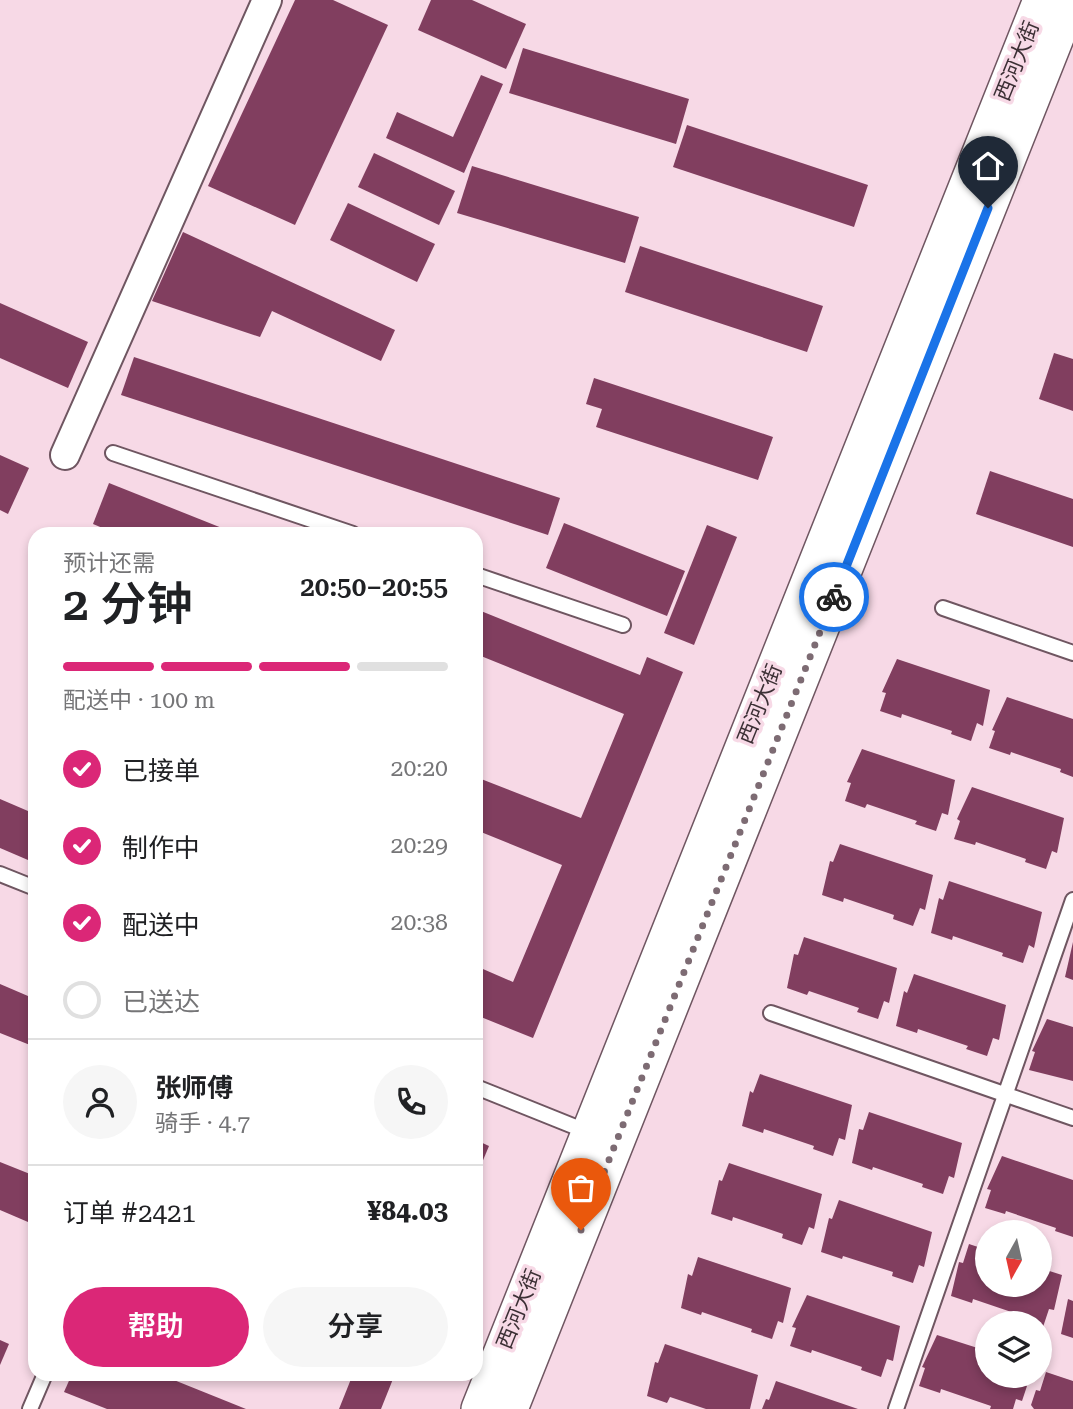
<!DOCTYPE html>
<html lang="zh">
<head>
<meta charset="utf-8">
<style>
	:root { --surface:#fff; --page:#f6f6f6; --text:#202124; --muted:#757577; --line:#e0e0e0; --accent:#db2777 }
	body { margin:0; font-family:"Roboto Serif","Noto Sans SC",serif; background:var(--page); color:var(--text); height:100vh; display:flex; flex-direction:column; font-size:26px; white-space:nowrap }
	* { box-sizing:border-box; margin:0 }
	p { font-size:23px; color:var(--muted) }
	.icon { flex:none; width:38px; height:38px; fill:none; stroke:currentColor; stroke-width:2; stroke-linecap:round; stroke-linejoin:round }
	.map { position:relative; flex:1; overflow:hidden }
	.drawer { position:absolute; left:28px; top:527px; width:455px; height:854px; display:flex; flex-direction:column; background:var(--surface); border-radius:21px; box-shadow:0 4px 10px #0003 }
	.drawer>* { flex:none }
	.needle { width:46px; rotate:188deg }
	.buttons { position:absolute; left:975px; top:1220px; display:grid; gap:14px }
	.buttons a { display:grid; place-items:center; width:77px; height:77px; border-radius:50%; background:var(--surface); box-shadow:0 4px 10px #0003; font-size:35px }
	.pin { position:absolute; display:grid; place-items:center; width:60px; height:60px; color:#fff; margin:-72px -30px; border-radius:50% 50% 50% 0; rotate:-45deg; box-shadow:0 0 7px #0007 }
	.pin .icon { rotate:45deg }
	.courier { position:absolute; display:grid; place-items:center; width:70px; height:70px; margin:-35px; border:5px solid #1a73e8; border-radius:50%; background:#fff; color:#222; box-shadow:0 2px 9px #0007 }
	.head em { font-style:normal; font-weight:600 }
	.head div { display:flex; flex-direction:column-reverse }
	.head { display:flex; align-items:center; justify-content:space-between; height:119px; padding:0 35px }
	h1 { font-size:46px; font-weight:600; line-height:52px }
	.bar { display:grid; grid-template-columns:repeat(4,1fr); gap:10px 7px; align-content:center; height:84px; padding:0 35px }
	.bar i { height:9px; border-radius:5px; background:var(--line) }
	.bar .active { background:var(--accent) }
	.bar p { grid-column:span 4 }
	.line { display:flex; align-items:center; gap:18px; padding:0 35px; border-top:2px solid var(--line) }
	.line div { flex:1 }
	.round { display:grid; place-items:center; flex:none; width:74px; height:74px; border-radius:37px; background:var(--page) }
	ol { padding:0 35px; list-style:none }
	li { display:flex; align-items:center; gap:21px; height:77px }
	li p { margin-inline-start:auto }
	li .icon { padding:7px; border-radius:50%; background:var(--accent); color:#fff; stroke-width:4 }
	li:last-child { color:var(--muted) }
	li i { width:38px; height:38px; border:4px solid var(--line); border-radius:50% }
	.cta { display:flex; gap:14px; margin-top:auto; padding:14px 35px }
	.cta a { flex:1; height:80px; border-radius:42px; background:var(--accent); color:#fff; font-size:28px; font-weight:600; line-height:80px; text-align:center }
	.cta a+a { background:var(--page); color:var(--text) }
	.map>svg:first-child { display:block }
</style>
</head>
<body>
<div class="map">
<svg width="1073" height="1409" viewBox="0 0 1073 1409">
	<rect width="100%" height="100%" fill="#f7d9e6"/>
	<g fill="#813e5f">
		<path d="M295 0H333L388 25 295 225 208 186Z"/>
		<path d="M431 0H472L526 24 506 69 418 30Z"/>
		<path d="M523 48 689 99 676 144 509 93Z"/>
		<path d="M481 75 503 84 464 173 386 138 397 112 453 137Z"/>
		<path d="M687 125 868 185 854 227 673 167Z"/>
		<path d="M374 153 455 191 439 225 358 187Z"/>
		<path d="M472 166 639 217 625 263 457 213Z"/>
		<path d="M348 203 435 244 417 282 330 240Z"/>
		<path d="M183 232 395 330 381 361 272 311 260 337 152 301Z"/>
		<path d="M640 246 823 306 807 352 625 292Z"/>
		<path d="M0 303 88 342 68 388 0 358Z"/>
		<path d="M1054 353 1073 359V411L1039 399Z"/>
		<path d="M134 357 560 498 548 535 121 395Z"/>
		<path d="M594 378 773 437 758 480 596 427 602 409 586 404Z"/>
		<path d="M0 455 29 468 8 514 0 510Z"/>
		<path d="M990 471 1073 499V547L976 514Z"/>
		<path d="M109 483 237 534H117L93 524Z"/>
		<path d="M564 523 685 571 667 616 546 568Z"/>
		<path d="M707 525 737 537 694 645 664 633Z"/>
		<path d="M476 609 640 675 647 657 683 672 533 1038 476 1015V966L513 982 562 865 476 830V777L581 818 624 714 476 654Z"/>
		<path d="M897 659 990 690 983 726 977 723 971 741 951 734 952 731 902 714 901 718 880 711 886 693 882 692Z"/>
		<path d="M35 664V683L28 680Z"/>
		<path d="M1007 697 1073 719V777L1060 772 1061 769 1011 752 1010 755 989 748 995 731 992 730Z"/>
		<path d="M862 749 955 780 948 815 942 813 936 831 915 824 917 821 867 804 865 808 845 801 851 783 847 782Z"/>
		<path d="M972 787 1064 818 1057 853 1052 851 1046 869 1025 862 1026 859 976 842 975 845 954 839 960 821 957 819Z"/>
		<path d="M0 799 35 814V863L0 848Z"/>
		<path d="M840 844 933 875 925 910 920 908 913 926 893 919 894 915 844 898 843 902 822 895 830 861 833 862Z"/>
		<path d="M949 881 1042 912 1034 948 1029 945 1023 963 1002 956 1003 953 953 936 952 940 931 933 939 898 943 900Z"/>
		<path d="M804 937 897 968 889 1003 884 1001 878 1019 857 1012 859 1008 809 991 807 995 787 988 794 954 798 955Z"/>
		<path d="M1073 942V980L1065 977Z"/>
		<path d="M914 974 1006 1005 999 1040 993 1038 987 1056 966 1049 968 1046 918 1029 917 1033 896 1026 904 991 907 993Z"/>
		<path d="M0 984 35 999V1047L0 1033Z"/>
		<path d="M1047 1019 1073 1027V1081L1029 1070 1035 1052 1032 1051Z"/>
		<path d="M760 1074 852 1105 845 1140 839 1138 833 1156 813 1149 814 1146 764 1129 763 1133 742 1126 750 1091 753 1093Z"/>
		<path d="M869 1112 962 1143 954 1178 949 1176 943 1194 922 1187 923 1184 873 1167 872 1170 852 1163 859 1129 863 1130Z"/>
		<path d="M476 1140 489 1146 476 1177Z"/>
		<path d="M1002 1156 1073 1180V1237L1055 1231 1056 1228 1006 1211 1005 1214 985 1208 991 1190 987 1189Z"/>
		<path d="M0 1162 35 1176V1225L0 1210Z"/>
		<path d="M729 1163 822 1194 814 1229 809 1227 802 1245 782 1238 783 1234 733 1217 732 1221 711 1214 719 1180 722 1181Z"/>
		<path d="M839 1200 932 1232 924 1267 919 1265 913 1283 892 1276 893 1272 843 1256 842 1259 821 1252 829 1218 832 1219Z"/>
		<path d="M969 1244 987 1250V1284H1040V1268L1062 1275 1054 1310 1049 1309 1043 1327 1022 1320 1023 1316 973 1299 972 1303 951 1296 959 1262 963 1263Z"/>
		<path d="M698 1257 791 1288 783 1323 778 1321 772 1339 751 1332 752 1329 702 1312 701 1315 681 1308 688 1274 692 1276Z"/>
		<path d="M807 1295 900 1326 893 1361 887 1359 881 1377 861 1370 862 1367 812 1350 811 1353 790 1346 796 1328 792 1327Z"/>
		<path d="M1068 1299 1073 1301V1338L1061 1334Z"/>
		<path d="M937 1335 987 1351V1376H1026L1023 1384 1027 1386 1022 1401 1016 1399 1013 1409H990L991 1406 941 1389 940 1393 919 1386 925 1368 922 1367Z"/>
		<path d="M0 1340 9 1344 0 1365Z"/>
		<path d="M665 1344 758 1375 750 1409H706L670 1397 667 1403 647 1396 655 1362 658 1363Z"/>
		<path d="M1046 1372 1073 1381V1409H1034L1031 1405 1036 1390 1040 1391Z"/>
		<path d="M72 1374H159L246 1409H107L64 1392Z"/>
		<path d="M353 1374H395L381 1409H339Z"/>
		<path d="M776 1381 858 1409H762L766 1399 769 1400Z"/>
	</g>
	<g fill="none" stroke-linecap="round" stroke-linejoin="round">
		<g stroke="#6f5661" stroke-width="18">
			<g id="service">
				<path d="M113 453 353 534"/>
				<path d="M476 575 623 625"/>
				<path d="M943 608 1073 653"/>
				<path d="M0 874 35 888"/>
				<path d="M771 1013 1073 1118"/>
				<path d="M476 1087 588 1132"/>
				<path d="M30 1409 45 1374"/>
				<path d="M896 1409 1073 900"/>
			</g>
		</g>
		<g stroke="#6f5661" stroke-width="32">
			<path id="minor" d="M65 455 267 0"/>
		</g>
		<g stroke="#6f5661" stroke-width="38">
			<g id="tertiary">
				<path d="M479 1409 1041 0"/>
				<path d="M510 1409 1071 0"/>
			</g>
		</g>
		<use href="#service" stroke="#fff" stroke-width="14"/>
		<use href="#minor" stroke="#fff" stroke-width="28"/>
		<use href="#tertiary" stroke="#fff" stroke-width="35"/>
	</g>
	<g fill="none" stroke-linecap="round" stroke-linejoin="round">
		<path stroke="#7d6b73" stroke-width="7" stroke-dasharray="0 12.6" d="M581 1230 834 597"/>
		<path stroke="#1a73e8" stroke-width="9" d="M834 597 988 208"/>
	</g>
	<g text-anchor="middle" stroke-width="7" stroke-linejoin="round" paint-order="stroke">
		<g font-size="21" fill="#3c3035" stroke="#f7d9e6">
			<text transform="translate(1017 61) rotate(-68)" y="7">西河大街</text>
			<text transform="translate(760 704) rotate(-68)" y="7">西河大街</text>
			<text transform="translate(519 1309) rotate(-68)" y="7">西河大街</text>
		</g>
	</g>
</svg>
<div class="buttons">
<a><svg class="needle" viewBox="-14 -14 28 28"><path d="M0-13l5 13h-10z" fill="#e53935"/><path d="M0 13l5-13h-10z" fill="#757577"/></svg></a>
<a><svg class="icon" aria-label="layers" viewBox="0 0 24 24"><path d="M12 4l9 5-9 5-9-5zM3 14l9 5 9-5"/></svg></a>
</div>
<div class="pin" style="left:581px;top:1230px;background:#ea580c"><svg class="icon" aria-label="bag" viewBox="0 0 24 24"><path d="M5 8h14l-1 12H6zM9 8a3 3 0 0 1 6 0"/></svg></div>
<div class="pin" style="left:988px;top:208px;background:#1f2937"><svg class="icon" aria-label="home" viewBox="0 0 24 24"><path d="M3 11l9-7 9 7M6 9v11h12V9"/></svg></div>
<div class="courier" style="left:834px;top:597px"><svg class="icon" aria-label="bike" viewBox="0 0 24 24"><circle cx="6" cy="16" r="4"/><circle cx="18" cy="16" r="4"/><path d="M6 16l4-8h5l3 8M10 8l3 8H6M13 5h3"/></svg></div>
<section class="drawer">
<div class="head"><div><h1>2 分钟</h1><p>预计还需</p></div><em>20:50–20:55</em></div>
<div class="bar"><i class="active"></i><i class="active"></i><i class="active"></i><i></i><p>配送中 · 100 m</p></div>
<ol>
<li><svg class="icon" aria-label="check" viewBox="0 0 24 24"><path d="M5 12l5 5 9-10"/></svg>已接单<p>20:20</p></li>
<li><svg class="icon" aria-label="check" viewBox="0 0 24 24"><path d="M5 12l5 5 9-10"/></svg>制作中<p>20:29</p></li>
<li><svg class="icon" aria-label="check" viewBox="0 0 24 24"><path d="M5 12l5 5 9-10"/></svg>配送中<p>20:38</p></li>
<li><i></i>已送达</li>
</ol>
<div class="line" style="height:126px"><a class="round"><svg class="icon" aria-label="person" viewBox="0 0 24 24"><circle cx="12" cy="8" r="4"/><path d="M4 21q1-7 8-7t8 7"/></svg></a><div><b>张师傅</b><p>骑手 · 4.7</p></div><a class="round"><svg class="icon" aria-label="phone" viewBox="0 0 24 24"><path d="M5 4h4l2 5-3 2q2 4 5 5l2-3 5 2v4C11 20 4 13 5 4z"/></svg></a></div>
<div class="line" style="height:91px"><div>订单 #2421</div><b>¥84.03</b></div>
<div class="cta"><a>帮助</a><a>分享</a></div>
</section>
</div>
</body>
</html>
